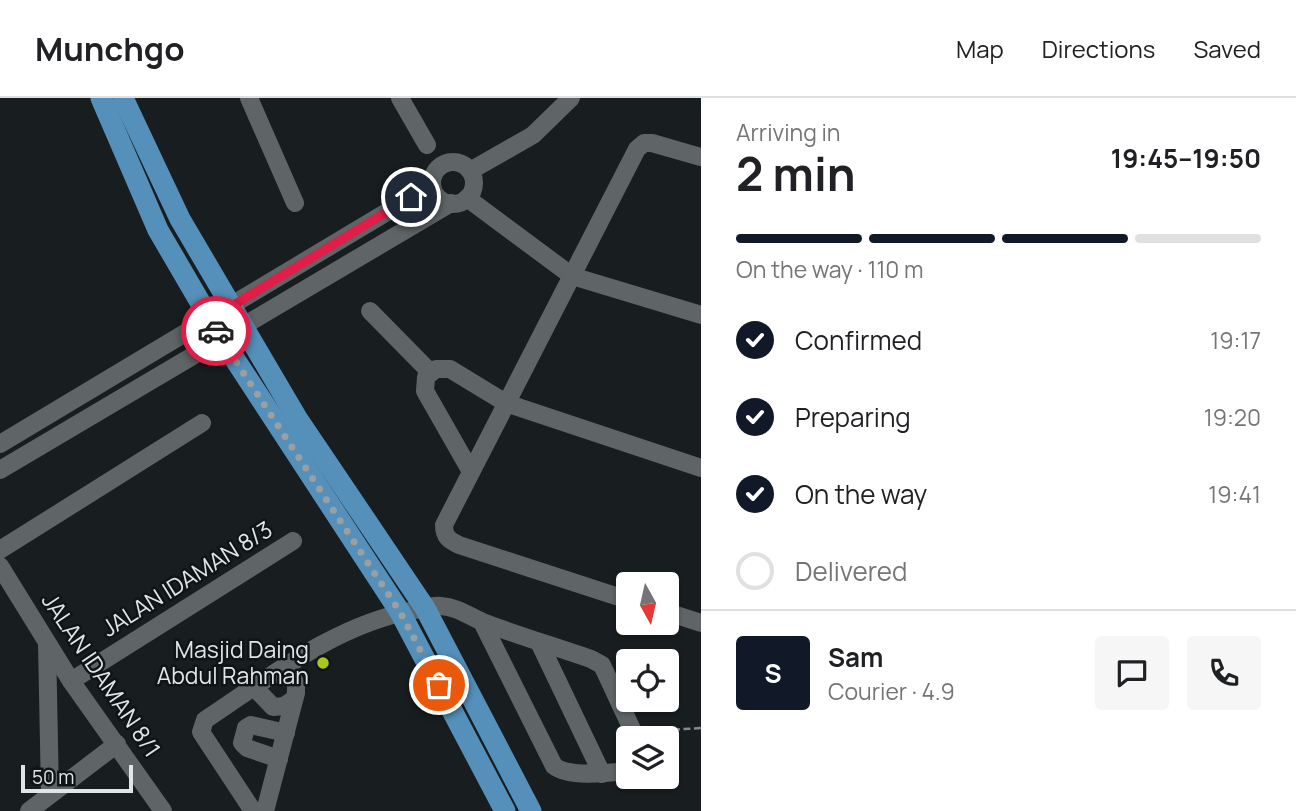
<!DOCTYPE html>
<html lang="en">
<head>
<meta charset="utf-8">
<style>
	:root { --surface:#fff; --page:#f6f6f6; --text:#202124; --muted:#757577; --line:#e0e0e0; --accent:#111827 }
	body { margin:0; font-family:Manrope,sans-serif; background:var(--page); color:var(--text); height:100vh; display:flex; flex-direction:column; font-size:26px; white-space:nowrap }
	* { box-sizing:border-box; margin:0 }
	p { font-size:23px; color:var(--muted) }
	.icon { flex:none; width:38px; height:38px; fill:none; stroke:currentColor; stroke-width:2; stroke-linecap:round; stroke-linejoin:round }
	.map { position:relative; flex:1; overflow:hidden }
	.side { display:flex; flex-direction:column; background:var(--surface); width:595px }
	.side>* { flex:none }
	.needle { width:46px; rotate:172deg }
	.fabs { position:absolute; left:616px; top:474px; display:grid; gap:14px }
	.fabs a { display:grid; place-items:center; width:63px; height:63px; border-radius:7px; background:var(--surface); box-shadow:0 2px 5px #0004; font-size:35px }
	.scale { position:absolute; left:21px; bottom:18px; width:112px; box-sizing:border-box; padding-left:7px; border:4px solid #e2e5e6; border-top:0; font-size:19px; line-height:24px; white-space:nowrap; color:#e2e5e6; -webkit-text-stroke:5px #101416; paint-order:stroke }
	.pin { position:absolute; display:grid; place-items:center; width:60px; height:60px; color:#fff; margin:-30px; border:4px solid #fff; border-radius:50%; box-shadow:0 2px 7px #0007 }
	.courier { position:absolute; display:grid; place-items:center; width:70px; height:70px; margin:-35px; border:5px solid #e11d48; border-radius:50%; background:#fff; color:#222; box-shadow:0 2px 9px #0007 }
	.headline em { font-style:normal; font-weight:700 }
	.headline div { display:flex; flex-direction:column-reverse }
	.headline { display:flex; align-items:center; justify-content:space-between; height:119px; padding:0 35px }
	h1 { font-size:46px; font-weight:700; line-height:52px }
	.bar { display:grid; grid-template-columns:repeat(4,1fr); gap:10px 7px; align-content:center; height:84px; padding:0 35px }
	.bar i { height:9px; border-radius:5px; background:var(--line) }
	.bar .selected { background:var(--accent) }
	.bar p { grid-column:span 4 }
	.line { display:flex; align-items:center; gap:18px; padding:0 35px; border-top:2px solid var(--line) }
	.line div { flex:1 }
	.round { display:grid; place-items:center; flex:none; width:74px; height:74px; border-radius:7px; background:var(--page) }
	ol { padding:0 35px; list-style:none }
	li { display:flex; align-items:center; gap:21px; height:77px }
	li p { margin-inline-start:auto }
	li .icon { padding:7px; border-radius:50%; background:var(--accent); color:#fff; stroke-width:4 }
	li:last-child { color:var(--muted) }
	li i { width:38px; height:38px; border:4px solid var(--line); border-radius:50% }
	header { display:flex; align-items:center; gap:42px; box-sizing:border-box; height:98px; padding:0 35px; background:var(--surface); border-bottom:2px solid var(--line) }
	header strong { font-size:33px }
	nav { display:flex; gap:38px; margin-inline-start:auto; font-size:24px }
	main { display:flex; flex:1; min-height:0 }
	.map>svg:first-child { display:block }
</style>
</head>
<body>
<header>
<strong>Munchgo</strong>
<nav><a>Map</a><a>Directions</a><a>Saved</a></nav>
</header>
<main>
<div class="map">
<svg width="701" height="713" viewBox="0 0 701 713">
	<rect width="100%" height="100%" fill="#181d1f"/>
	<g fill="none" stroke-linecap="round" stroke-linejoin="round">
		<path stroke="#85898b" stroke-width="2.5" stroke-dasharray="7 3.5" stroke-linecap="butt" d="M652 633 701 630"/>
		<g stroke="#5f6466" stroke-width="18">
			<path d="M249 0 295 105"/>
			<path d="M400 0 427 47"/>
			<circle cx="453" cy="85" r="21"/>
			<path d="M470 73 533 37 571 0"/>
			<path d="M467 100 572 178 701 217"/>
			<path d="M370 213 430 274"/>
			<path d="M0 346 432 87"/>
			<path d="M0 372 451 105"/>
			<path d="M470 372 425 293 426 279 436 271H450L506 305 701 370"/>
			<path d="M0 452 202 325"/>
			<path d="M0 468 71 583 163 713"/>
			<path d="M628 502 459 447C449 442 444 439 444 427L637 51 644 45H652L701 59"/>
			<path d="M667 514 701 525"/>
			<path d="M482 524 554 668C569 680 609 675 628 673"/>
			<path d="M539 544 602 676"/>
			<path d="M47 545 50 695"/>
			<path d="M71 583 293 443"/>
			<path d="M254 589 273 609 284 608 293 602"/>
			<path d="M279 661 247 650 242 645 246 630 251 627 286 635"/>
			<path d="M29 713 117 646"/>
			<path d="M253 713 201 634 205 622C270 579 336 526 415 512 423 510 433 507 441 508 458 509 470 519 485 525 520 538 556 549 591 561L602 567 636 640"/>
			<path d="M265 713 296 595V587L287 567"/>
		</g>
		<g stroke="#5490ba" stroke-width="21">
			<path d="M101 0 158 132 221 240 400 514 505 713"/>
			<path d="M123 0 180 121 297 320 425 510 531 713"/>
		</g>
	</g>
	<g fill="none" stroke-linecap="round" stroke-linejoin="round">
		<path stroke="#9b9fa0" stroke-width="7" stroke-dasharray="0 12.6" d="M216 233 400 514 439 587"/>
		<path stroke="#e11d48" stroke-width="9" d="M216 233 209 222 411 99"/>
	</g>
	<circle fill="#a9c71b" stroke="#101416" stroke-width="2.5" cx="323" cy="565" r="7"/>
	<g text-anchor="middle" stroke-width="5" stroke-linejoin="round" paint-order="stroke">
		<g font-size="23" fill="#e2e5e6" stroke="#101416">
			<text transform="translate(187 481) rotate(-32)" y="8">JALAN IDAMAN 8/3</text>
			<text transform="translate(101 577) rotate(56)" y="8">JALAN IDAMAN 8/1</text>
		</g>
		<g font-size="23" fill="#e2e5e6" stroke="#101416" text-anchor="end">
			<text x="309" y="560">Masjid Daing<tspan x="309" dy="26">Abdul Rahman</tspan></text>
		</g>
	</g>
</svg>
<div class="fabs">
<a><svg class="needle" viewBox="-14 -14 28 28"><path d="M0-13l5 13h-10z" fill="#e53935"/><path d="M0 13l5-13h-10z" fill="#757577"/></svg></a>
<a><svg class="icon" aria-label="locate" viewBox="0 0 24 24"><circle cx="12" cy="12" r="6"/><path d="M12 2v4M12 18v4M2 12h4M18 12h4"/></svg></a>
<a><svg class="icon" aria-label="layers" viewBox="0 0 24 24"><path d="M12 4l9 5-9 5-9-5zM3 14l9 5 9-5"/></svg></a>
</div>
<div class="scale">50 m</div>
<div class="pin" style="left:439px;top:587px;background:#ea580c"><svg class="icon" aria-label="bag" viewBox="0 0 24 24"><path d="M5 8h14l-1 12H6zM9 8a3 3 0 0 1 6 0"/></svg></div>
<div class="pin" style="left:411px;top:99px;background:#1f2937"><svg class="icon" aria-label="home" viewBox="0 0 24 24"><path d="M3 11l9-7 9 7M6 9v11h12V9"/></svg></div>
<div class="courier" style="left:216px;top:233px"><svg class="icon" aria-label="car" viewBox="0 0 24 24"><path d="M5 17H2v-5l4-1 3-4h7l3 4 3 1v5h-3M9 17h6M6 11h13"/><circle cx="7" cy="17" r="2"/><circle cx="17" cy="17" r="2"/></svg></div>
</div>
<section class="side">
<div class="headline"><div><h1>2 min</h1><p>Arriving in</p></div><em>19:45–19:50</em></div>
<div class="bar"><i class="selected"></i><i class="selected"></i><i class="selected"></i><i></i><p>On the way · 110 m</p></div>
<ol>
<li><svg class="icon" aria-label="check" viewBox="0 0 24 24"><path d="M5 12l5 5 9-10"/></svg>Confirmed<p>19:17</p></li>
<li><svg class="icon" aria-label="check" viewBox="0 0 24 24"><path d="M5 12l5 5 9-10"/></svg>Preparing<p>19:20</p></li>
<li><svg class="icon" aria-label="check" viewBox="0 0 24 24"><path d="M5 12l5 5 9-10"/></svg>On the way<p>19:41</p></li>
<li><i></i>Delivered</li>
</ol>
<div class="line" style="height:126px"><b class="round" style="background:var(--accent);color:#fff">S</b><div><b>Sam</b><p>Courier · 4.9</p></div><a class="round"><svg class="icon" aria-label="chat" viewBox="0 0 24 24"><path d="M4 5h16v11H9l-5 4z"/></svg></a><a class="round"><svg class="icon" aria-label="phone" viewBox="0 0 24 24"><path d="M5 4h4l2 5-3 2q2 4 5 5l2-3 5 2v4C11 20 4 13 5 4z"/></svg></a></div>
</section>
</main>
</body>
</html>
